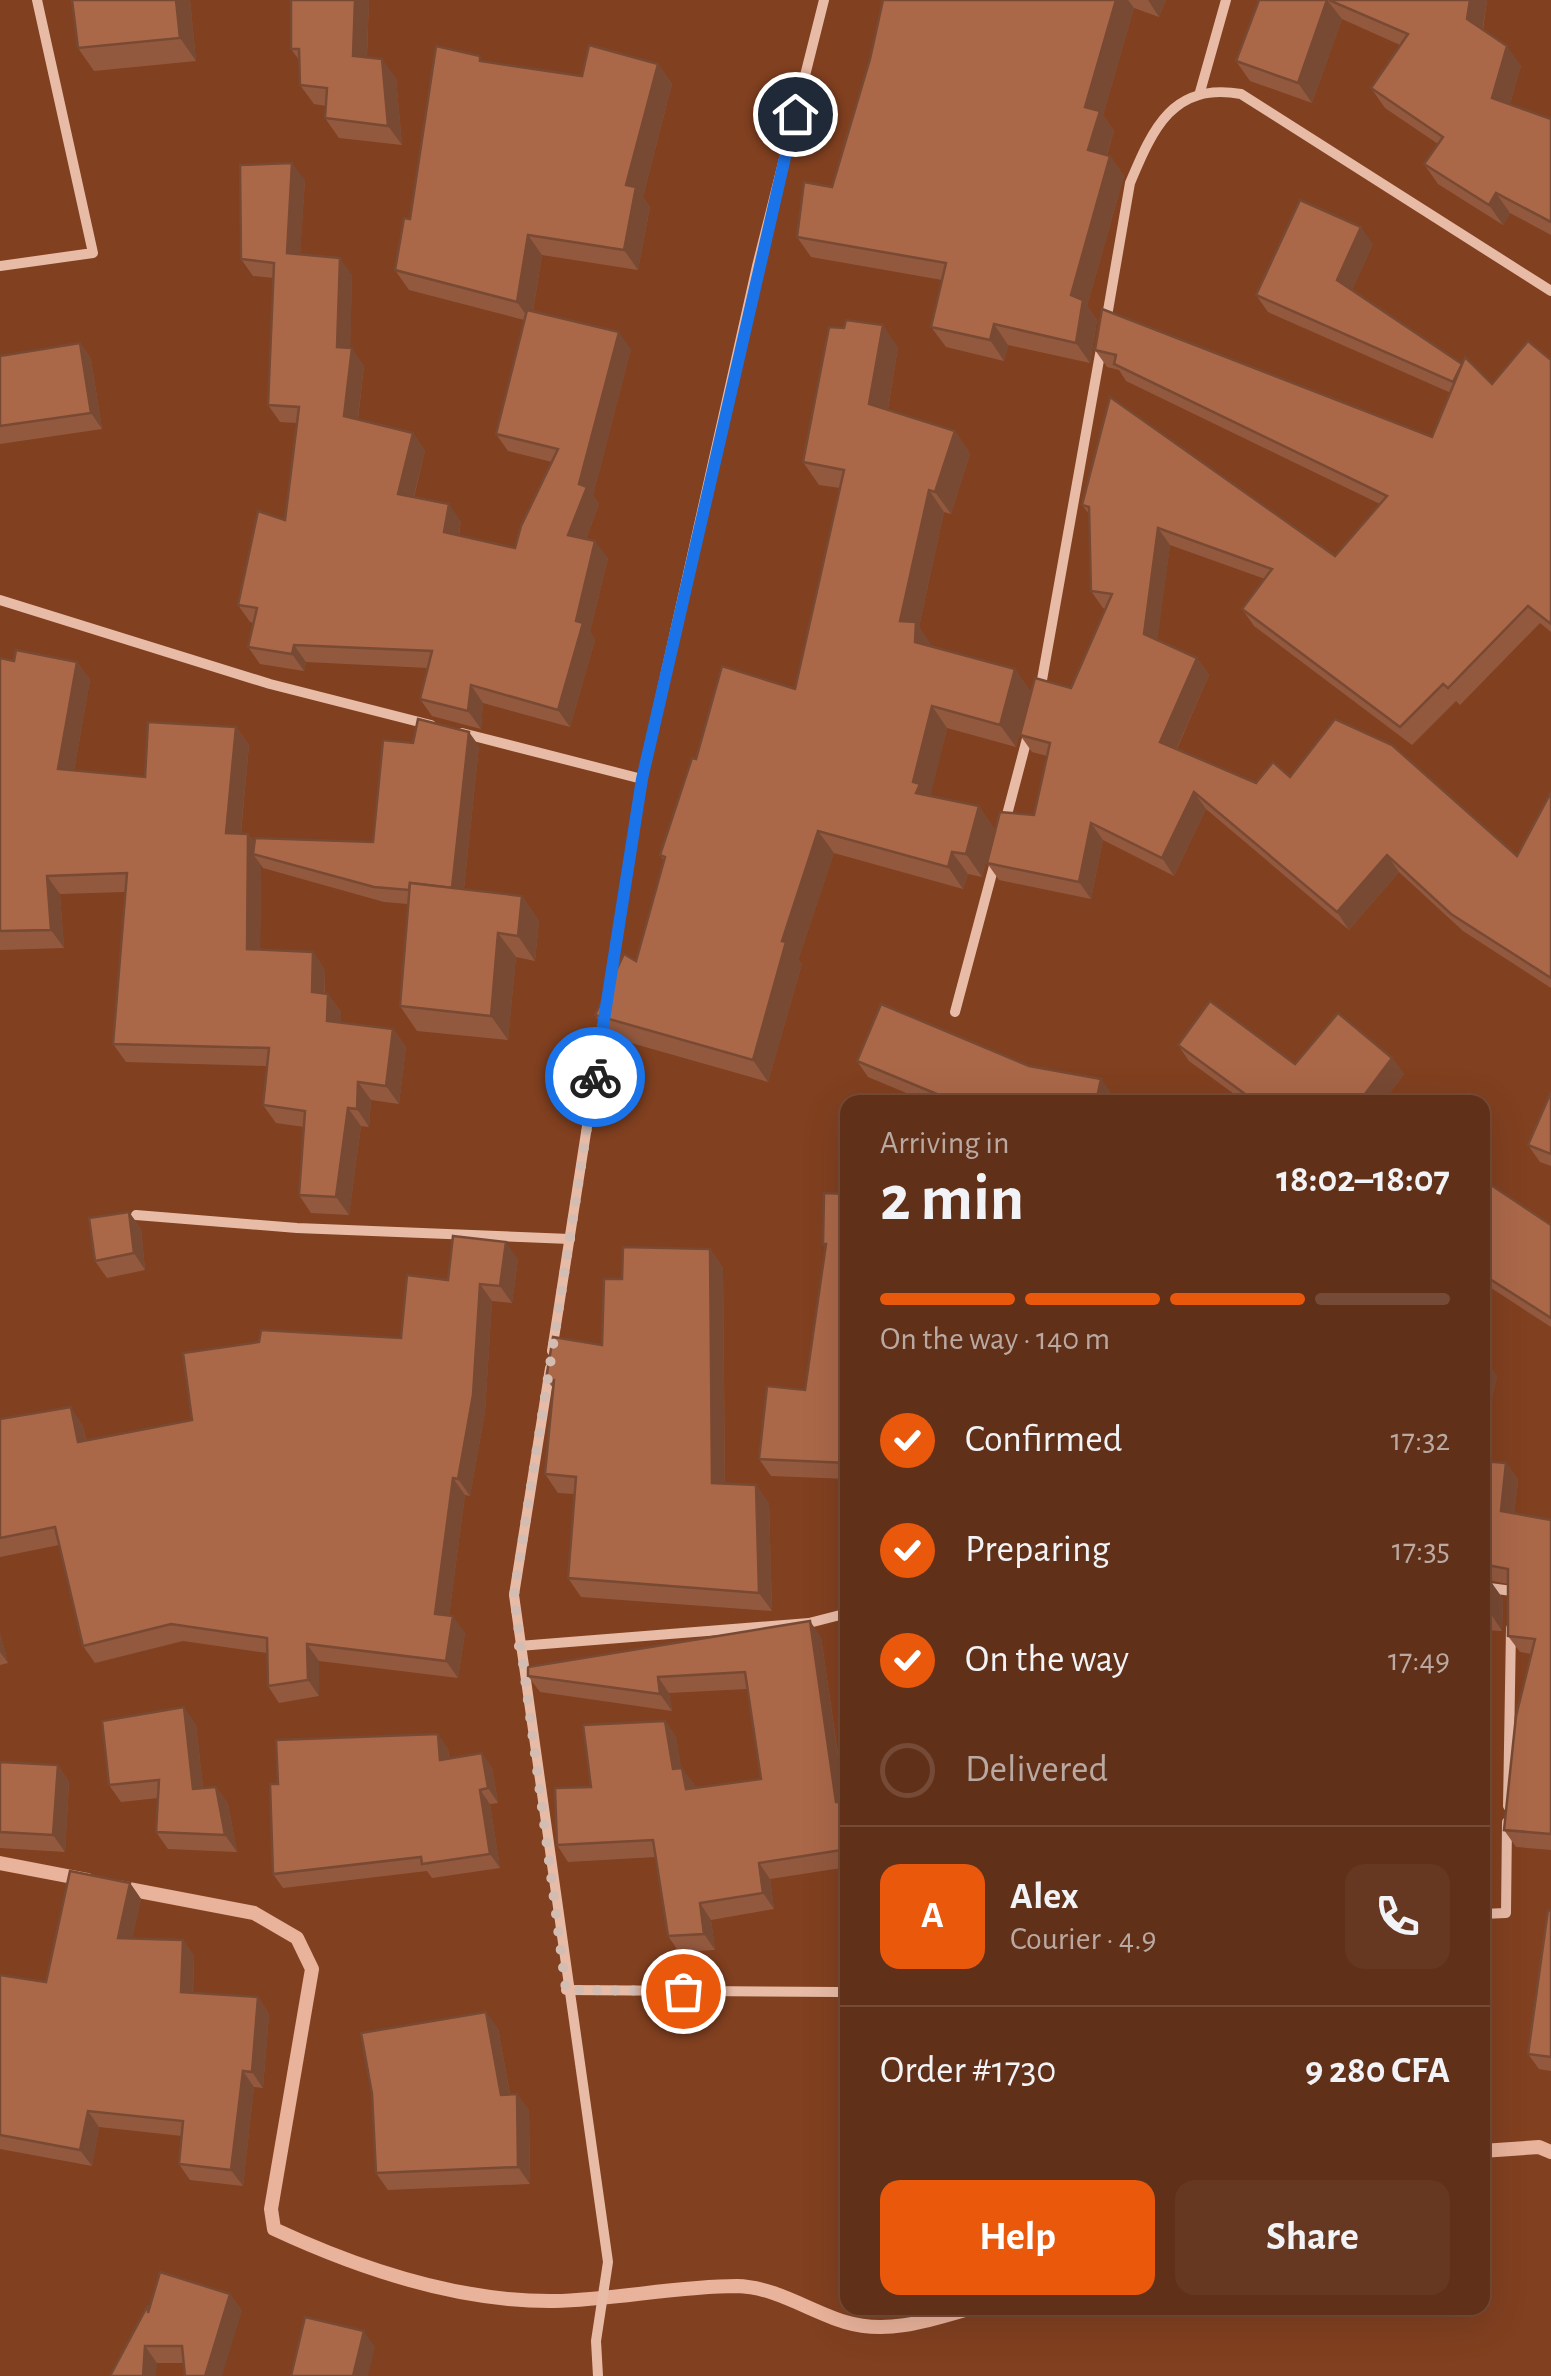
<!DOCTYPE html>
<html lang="en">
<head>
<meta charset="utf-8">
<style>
	:root { --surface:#613018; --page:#673821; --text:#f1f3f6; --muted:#baa9a2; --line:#754b37; --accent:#ea580c }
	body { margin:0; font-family:"Alegreya Sans",sans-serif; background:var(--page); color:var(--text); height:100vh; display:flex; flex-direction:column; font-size:38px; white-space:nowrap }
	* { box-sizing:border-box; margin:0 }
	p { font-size:32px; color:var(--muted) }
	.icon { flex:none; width:55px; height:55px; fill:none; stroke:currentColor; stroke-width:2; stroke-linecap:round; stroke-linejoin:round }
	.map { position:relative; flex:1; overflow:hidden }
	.details { position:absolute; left:840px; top:1095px; width:650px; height:1220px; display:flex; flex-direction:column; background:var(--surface); border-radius:20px; box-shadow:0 10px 40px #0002,0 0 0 2px var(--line) }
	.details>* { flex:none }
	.pin { position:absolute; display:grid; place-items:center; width:85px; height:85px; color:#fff; margin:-42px; border:5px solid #fff; border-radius:50%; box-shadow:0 2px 10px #0007 }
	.courier { position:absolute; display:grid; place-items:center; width:100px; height:100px; margin:-50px; border:8px solid #1a73e8; border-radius:50%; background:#fff; color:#222; box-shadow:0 2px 12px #0007 }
	.head em { font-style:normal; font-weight:700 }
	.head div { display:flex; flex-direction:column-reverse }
	.head { display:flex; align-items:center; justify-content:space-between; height:170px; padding:0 40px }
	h1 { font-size:65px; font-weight:700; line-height:75px }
	.bar { display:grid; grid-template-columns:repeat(4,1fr); gap:15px 10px; align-content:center; height:120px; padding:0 40px }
	.bar i { height:12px; border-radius:8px; background:var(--line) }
	.bar .current { background:var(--accent) }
	.bar p { grid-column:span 4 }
	.line { display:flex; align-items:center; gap:25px; padding:0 40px; border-top:2px solid var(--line) }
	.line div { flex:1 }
	.round { display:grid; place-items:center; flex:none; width:105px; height:105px; border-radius:20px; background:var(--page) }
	ol { padding:0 40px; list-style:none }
	li { display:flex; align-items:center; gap:30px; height:110px }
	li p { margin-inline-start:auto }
	li .icon { padding:10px; border-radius:50%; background:var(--accent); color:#fff; stroke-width:4 }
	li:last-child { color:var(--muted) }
	li i { width:55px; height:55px; border:5px solid var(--line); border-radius:50% }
	.button { display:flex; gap:20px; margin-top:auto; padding:20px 40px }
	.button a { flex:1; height:115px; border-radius:20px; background:var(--accent); color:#fff; font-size:40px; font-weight:700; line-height:115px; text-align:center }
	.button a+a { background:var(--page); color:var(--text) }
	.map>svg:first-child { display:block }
</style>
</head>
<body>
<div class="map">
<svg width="1551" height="2376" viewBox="0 0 1551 2376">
	<rect width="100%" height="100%" fill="#814020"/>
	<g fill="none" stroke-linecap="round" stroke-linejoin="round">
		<g stroke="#e9b29a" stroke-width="14">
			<path d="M0 1863 88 1880"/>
			<path d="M118 1887 254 1913 297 1938 312 1969 271 2209 274 2229C360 2269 458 2302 554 2301 614 2300 676 2286 737 2286 776 2287 809 2311 845 2322 888 2335 931 2320 972 2308"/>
			<path d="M1482 2151 1539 2147 1551 2152"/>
		</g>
		<g stroke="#e8bba7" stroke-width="10">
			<path d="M1200 92 1226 0"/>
			<path d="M0 266 93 253 37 0"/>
			<path d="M1106 322 1130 183C1153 128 1173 82 1241 94L1551 291"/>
			<path d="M0 600 270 684 431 725"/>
			<path d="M1040 691 1102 343"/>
			<path d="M462 733 642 779"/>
			<path d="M1004 826 1029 731"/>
			<path d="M608 995 642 779 757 266 824 0"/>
			<path d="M955 1012 995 862"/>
			<path d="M136 1215 297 1228 570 1239"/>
			<path d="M552 1351 604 1017"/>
			<path d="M550 1368 514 1595 608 2262 596 2341 598 2376"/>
			<path d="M1482 1587 1512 1591V1601"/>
			<path d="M519 1646 809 1623 848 1613"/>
			<path d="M1508 1806 1511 1628"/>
			<path d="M1482 1914 1506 1913 1507 1822"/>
			<path d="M566 1990 838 1992"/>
		</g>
	</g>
	<g fill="#93593f">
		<path d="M72 0H190L196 61 94 71 78 48Z"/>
		<path d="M369 0 367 57 396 78 402 145 339 138 325 118 326 106 314 104 300 85V61L291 49Z"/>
		<path d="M883 0H1166L1159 17 1134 8 1103 115 1114 131 1107 155 1110 156 1124 176 1087 306 1097 320 1090 363 1008 345 1004 361 946 347 931 327 942 280 811 257 797 237 832 187 870 59Z"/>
		<path d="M1259 0H1487L1483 30 1521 66 1510 104 1551 119V235L1510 213 1503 225 1438 184 1424 164 1438 144 1385 108 1371 88 1400 45 1342 19 1312 103 1250 81 1236 61Z"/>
		<path d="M484 61 582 76 658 64 672 84 643 197 650 207 638 270 542 255 533 311 631 349 593 495 599 504 586 539 608 558 590 632 595 640 570 727 483 703 481 729 432 716 420 699 428 668 306 662 304 671 260 664 248 647 253 623 250 622 238 605 285 520 297 423 280 422 268 405 274 278 253 276 241 259 305 180 300 254 352 275 350 348 364 366 358 419 413 433 425 451 414 497 461 521 459 535 515 548 552 462 508 451 496 434 524 320 409 290 395 270 410 219Z"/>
		<path d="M1373 244 1352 290 1492 384 1551 360V632L1540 623 1460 705 1456 701 1412 745 1254 626 1242 609 1265 579 1170 545 1157 640 1197 658 1209 675 1177 749 1256 783 1290 777 1517 856 1551 792V988L1463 931 1399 872 1349 930 1206 809 1174 876 1103 840 1091 899 999 880 987 863 1034 815 1047 756 1032 752 1020 735 1071 688 1105 609 1103 608 1091 591 1089 514 1082 505 1335 556 1380 504 1126 381 1119 370 1107 367 1095 350 1432 437 1451 393 1268 312 1256 295Z"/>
		<path d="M80 343 91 359 102 429 0 444V356Z"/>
		<path d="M898 347 888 409 955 431 970 454 951 514 944 512 919 627 931 646 1015 669 1030 691 1016 747 947 728 930 796 979 806 994 829 982 877 968 874 963 889 834 853 798 960 802 964 768 1082 610 1037 595 1015 636 961 664 861 660 855 696 759 795 689 840 488 819 485 803 462Z"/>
		<path d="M0 658 14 661 77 662 90 680 74 771 145 777 236 727 249 745 241 833 248 834 255 843 373 842 413 743 479 746 464 889 522 896 539 921 535 961 516 957 508 1040 417 1031 400 1006 408 904 384 902 263 868 261 865 260 950 313 952 325 970V993L328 994 341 1012 340 1022 393 1029 406 1047 399 1104 371 1100 369 1127 361 1126 349 1215 311 1213 299 1195 304 1127 276 1123 263 1105 267 1066 126 1062 113 1044 125 892 60 894 64 948 0 950Z"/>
		<path d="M1178 1045 1295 1064 1392 1058 1404 1074 1383 1102H1245L1189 1061Z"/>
		<path d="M857 1061 1029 1066 1113 1095 1111 1102H928L868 1077Z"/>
		<path d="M1551 1092V1166L1540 1162 1528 1145Z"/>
		<path d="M1482 1179 1551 1225V1327L1482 1282Z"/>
		<path d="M848 1194V1479L771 1476 759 1459 805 1390 826 1248 823 1244Z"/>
		<path d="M129 1212 141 1229 145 1270 107 1278 95 1261Z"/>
		<path d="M710 1249 723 1268 725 1484 756 1485 769 1504 772 1611 581 1597 568 1578 575 1494 558 1493 545 1474 553 1388 546 1379 602 1345 622 1279Z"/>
		<path d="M518 1259 512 1303 492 1301 485 1412 470 1496 465 1495 449 1616 465 1633 458 1678 319 1661V1696L279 1703 268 1686 267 1653 183 1641 95 1663 83 1646 59 1545 0 1557V1419L82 1424 86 1440 192 1420 401 1338 448 1280Z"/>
		<path d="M1482 1358 1497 1376 1492 1397 1482 1396Z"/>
		<path d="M1482 1461 1506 1463 1518 1480 1514 1514 1551 1520V1850L1516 1847 1504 1830 1532 1654 1520 1652 1508 1636V1584L1482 1579Z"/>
		<path d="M1482 1580 1491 1582 1503 1599 1502 1631 1482 1630Z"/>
		<path d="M0 1633 8 1663 0 1665Z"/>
		<path d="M821 1637 845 1802H848V1867L770 1879 774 1909 711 1920 715 1950 679 1952 668 1936 656 1857 568 1862 557 1845 591 1787 665 1721 676 1737 681 1768 694 1784 695 1788 761 1779 747 1689 669 1693 672 1711 540 1692 528 1676Z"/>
		<path d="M196 1724 203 1788 216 1787 228 1804 237 1852 168 1849 156 1832 158 1798 121 1802 109 1785Z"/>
		<path d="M448 1748 449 1758 492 1767 498 1803 490 1804 500 1868 432 1878 427 1871 283 1888 273 1874Z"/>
		<path d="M0 1762 58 1765 69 1782 65 1852 0 1848Z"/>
		<path d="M130 1883 141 1899 132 1939 183 1940 194 1956 193 1993 258 1997 269 2014 263 2088 254 2087 243 2186 190 2180 179 2164 182 2136 99 2127 92 2166 0 2149V1975L46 1982Z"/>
		<path d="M1551 1911V2071L1539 2069 1528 2054Z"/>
		<path d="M498 2028 510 2094H517L529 2111 530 2184 388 2190 376 2173Z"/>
		<path d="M230 2294 242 2311 184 2363H157L110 2376 149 2307Z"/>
	</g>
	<g fill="#784933">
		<path d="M176 0H190L196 61 180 38Z"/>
		<path d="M355 0H369L366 75 353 56Z"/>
		<path d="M1116 0H1128L1134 8 1103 115 1114 131 1102 170 1088 150 1085 107Z"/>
		<path d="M1148 0H1166L1159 17Z"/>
		<path d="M1327 0 1342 19 1312 103 1298 83Z"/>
		<path d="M1470 0H1487L1481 39 1467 19Z"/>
		<path d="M1507 46 1521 66 1506 118 1492 98Z"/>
		<path d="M382 59 396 78 402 145 388 126Z"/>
		<path d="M658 64 672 84 643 197 650 207 638 270 624 250 626 185Z"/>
		<path d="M1110 156 1124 176 1087 306 1097 320 1090 363 1076 343 1071 295Z"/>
		<path d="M292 163 305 180 299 270 287 253Z"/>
		<path d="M1496 193 1510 213 1503 225 1489 205Z"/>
		<path d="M1361 227 1373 244 1349 297 1337 280Z"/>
		<path d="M528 235 542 255 531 322 517 302Z"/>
		<path d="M340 258 352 275 350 365 337 347Z"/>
		<path d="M994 324 1008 345 1004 361 990 340Z"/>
		<path d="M883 325 898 347 885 426 869 404Z"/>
		<path d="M619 332 631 349 593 495 599 504 581 552 568 535 579 484Z"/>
		<path d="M80 343 91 359 102 429 91 413Z"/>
		<path d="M352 348 364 366 356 433 344 416Z"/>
		<path d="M955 431 970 454 951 514 935 492Z"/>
		<path d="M413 433 425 451 410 511 398 494Z"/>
		<path d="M929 490 944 512 919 627 931 644 930 664 900 621Z"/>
		<path d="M449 504 461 521 456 549 444 532Z"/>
		<path d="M1158 528 1170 545 1156 652 1144 634Z"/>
		<path d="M595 541 608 558 590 632 595 640 570 727 558 710 576 621Z"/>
		<path d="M294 645 306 662 304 671 292 654Z"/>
		<path d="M1197 658 1209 675 1172 759 1160 742Z"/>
		<path d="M77 662 90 680 71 788 58 769Z"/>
		<path d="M1015 669 1030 691 1016 747 1000 725Z"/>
		<path d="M471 685 483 703 481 729 468 711Z"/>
		<path d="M932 706 947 728 930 798 916 793 913 782Z"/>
		<path d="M236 727 249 745 239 851 226 833Z"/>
		<path d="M469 732 479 746 462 908 452 894Z"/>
		<path d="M1194 792 1206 809 1174 876 1162 858Z"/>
		<path d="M979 806 994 829 982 877 966 854Z"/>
		<path d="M1091 823 1103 840 1091 899 1079 882Z"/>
		<path d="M818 831 834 853 798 960 802 964 768 1082 753 1060 782 941Z"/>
		<path d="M248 834 261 852 253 854 261 865 260 967 247 949Z"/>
		<path d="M952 852 968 874 963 889 948 867Z"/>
		<path d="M1387 855 1399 872 1349 930 1337 912Z"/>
		<path d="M47 876 60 894 64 948 51 930Z"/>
		<path d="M522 896 539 921 535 961 518 936Z"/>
		<path d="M498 933 516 957 508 1040 491 1016Z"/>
		<path d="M313 952 325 970 324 1010 312 992Z"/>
		<path d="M328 994 341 1012 340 1039 327 1021Z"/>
		<path d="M393 1029 406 1047 399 1104 386 1086Z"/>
		<path d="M1392 1058 1404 1074 1383 1102H1359Z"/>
		<path d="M1101 1079 1113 1095 1111 1102H1096Z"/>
		<path d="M358 1082 371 1100 369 1127 357 1109Z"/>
		<path d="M348 1108 361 1126 349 1215 336 1197Z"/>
		<path d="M129 1212 141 1229 145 1270 134 1253Z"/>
		<path d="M506 1242 518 1259 512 1303 500 1286Z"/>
		<path d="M710 1249 723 1268 725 1502 712 1483Z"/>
		<path d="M480 1284 492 1301 485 1412 470 1496 458 1479Z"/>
		<path d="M1486 1359 1497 1376 1492 1397 1482 1384V1372Z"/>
		<path d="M71 1407 82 1424 90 1459 78 1442Z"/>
		<path d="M1506 1463 1518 1480 1513 1528 1501 1511Z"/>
		<path d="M453 1478 465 1495 447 1631 435 1614Z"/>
		<path d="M756 1485 769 1504 772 1611 759 1593Z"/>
		<path d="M1491 1582 1503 1599 1502 1631 1491 1614Z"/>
		<path d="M453 1616 465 1633 458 1678 446 1661Z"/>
		<path d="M810 1621 821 1637 847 1819 836 1802Z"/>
		<path d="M0 1633 8 1663 0 1652Z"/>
		<path d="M307 1644 319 1661V1696L308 1680Z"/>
		<path d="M658 1677 669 1693 672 1711 660 1694Z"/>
		<path d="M184 1707 196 1724 205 1806 193 1789Z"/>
		<path d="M665 1721 676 1737 684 1785 673 1769Z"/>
		<path d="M438 1734 448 1748 450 1774 440 1760Z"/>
		<path d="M482 1753 492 1767 498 1803 488 1788Z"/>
		<path d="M58 1765 69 1782 65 1852 53 1835Z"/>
		<path d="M682 1768 694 1784 697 1805 686 1789Z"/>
		<path d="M216 1787 228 1804 237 1852 225 1835Z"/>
		<path d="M480 1790 490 1804 500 1868 490 1854Z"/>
		<path d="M759 1863 770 1879 774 1909 763 1893Z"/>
		<path d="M130 1883 141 1899 129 1955 118 1938Z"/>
		<path d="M700 1903 711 1920 715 1950 704 1934Z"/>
		<path d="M183 1940 194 1956 192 2008 181 1992Z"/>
		<path d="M258 1997 269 2014 263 2088 252 2072Z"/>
		<path d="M486 2012 498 2028 513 2112 501 2095Z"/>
		<path d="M243 2071 254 2087 243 2186 231 2170Z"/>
		<path d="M517 2094 529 2111 530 2184 518 2167Z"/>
		<path d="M88 2111 99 2127 92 2166 80 2150Z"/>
		<path d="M230 2294 242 2311 222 2376H205Z"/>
		<path d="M364 2331 375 2347 368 2376H353Z"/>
		<path d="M145 2346 157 2363 156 2376H143Z"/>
	</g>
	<g fill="#ab6849" stroke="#784933" stroke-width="2.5">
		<path d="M72 0H176L180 38 78 48Z"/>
		<path d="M291 0H355L353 56 382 59 388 126 325 118 327 88 300 85 299 49H291Z"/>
		<path d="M883 0H1116L1085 107 1100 111 1088 150 1110 156 1071 295 1083 300 1076 343 994 324 990 340 931 327 946 263 797 237 804 182 832 187 870 59Z"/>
		<path d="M1259 0H1327L1298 83 1236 61Z"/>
		<path d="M1329 0H1470L1467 19 1507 46 1492 98 1551 119V222L1496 193 1489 205 1424 164 1443 137 1371 88 1408 34Z"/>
		<path d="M589 45 658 64 626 185 636 187 624 250 528 235 517 302 395 270 404 218 410 219 436 46 480 56V61L582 76Z"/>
		<path d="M292 163 287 253 340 258 337 347 352 348 344 416 413 433 398 494 449 504 444 532 515 548 521 526 558 449 496 434 527 310 619 332 579 484 587 487 568 535 595 541 576 621 583 623 558 710 471 685 468 711 420 699 432 651 294 645 292 654 248 647 257 608 238 605 258 511 285 520 299 407 268 405 274 263 241 259 240 165Z"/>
		<path d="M1300 200 1361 227 1337 280 1462 364 1453 382 1256 295Z"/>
		<path d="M1102 309 1432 437 1465 357 1492 384 1528 341 1551 360V624L1528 606 1448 688 1443 684 1400 727 1242 609 1272 569 1158 528 1144 634 1197 658 1160 742 1256 783 1273 762 1290 777 1335 719 1392 745 1517 856 1551 792V978L1451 914 1387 855 1337 912 1194 792 1162 858 1091 823 1079 882 987 863 1000 812 1034 815 1050 743 1020 735 1035 678 1071 688 1112 594 1091 591 1089 507 1082 505 1110 397 1335 556 1387 496 1114 364 1116 355 1095 350Z"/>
		<path d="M846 320 883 325 869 404 955 431 935 492 929 490 900 621 916 622 915 642 1015 669 1000 725 932 706 913 782 920 784 916 793 979 806 966 854 952 852 948 867 818 831 782 941 786 942 753 1060 595 1015 624 954 636 961 665 857 660 855 692 758 696 759 722 666 795 689 844 470 803 462 829 327 844 328Z"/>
		<path d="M80 343 91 413 0 426V356Z"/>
		<path d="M16 650 77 662 58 769 145 777 148 722 236 727 226 833 248 834 247 949 313 952 312 992 328 994 327 1021 393 1029 386 1086 358 1082 357 1109 348 1108 336 1197 299 1195 305 1111 263 1105 269 1048 113 1044 127 873 47 876 51 930 0 931V658L14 661Z"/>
		<path d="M418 719 469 732 452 888 410 883 409 890 374 887 253 854 255 838 373 842 383 740 413 743Z"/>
		<path d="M410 883 522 896 518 936 498 933 491 1016 400 1006Z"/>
		<path d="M1210 1001 1295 1064 1338 1013 1392 1058 1359 1102H1256L1178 1045Z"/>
		<path d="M881 1004 1029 1066 1101 1079 1096 1102H956L857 1061Z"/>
		<path d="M1551 1092V1154L1528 1145Z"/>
		<path d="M1482 1179 1551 1225V1318L1482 1274Z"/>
		<path d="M824 1193 848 1194V1463L759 1459 767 1386 805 1390 826 1244H823Z"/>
		<path d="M129 1212 134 1253 95 1261 89 1218Z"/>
		<path d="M453 1236 506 1242 500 1286 480 1284 473 1395 458 1479 453 1478 435 1614 453 1616 446 1661 307 1644 308 1680 268 1686 267 1638 171 1624 83 1646 55 1527 0 1538V1419L71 1407 78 1442 192 1420 183 1353 259 1342 261 1330 401 1338 407 1275 448 1280Z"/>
		<path d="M623 1247 710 1249 712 1483 756 1485 759 1593 568 1578 576 1477 545 1474 554 1380 546 1379 553 1337 602 1345 604 1279H622Z"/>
		<path d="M1482 1461 1506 1463 1501 1511 1551 1520V1834L1504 1830 1516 1716 1535 1639 1508 1636V1569L1482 1564Z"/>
		<path d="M1482 1580 1491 1582V1614H1482Z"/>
		<path d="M810 1621 836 1802H848V1849L759 1863 763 1893 700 1903 704 1934 668 1936 653 1840 557 1845 555 1788 591 1787 583 1725 665 1721 673 1769 682 1768 686 1789 761 1779 745 1672 658 1677 660 1694 528 1676V1667Z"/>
		<path d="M184 1707 193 1789 216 1787 225 1835 156 1832 159 1780 109 1785 102 1721Z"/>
		<path d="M438 1734 440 1760 482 1753 488 1788 480 1790 490 1854 422 1864 421 1857 273 1874 270 1784H278L276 1740Z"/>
		<path d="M0 1762 58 1765 53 1835 0 1832Z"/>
		<path d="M70 1871 130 1883 118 1938 183 1940 181 1992 258 1997 252 2072 243 2071 231 2170 179 2164 183 2121 88 2111 80 2150 0 2135V1975L46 1982Z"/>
		<path d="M1548 1910 1551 1911V2057L1528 2054Z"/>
		<path d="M486 2012 501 2095 517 2094 518 2167 376 2173 372 2094 361 2033Z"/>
		<path d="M844 2080H848V2194H847Z"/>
		<path d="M160 2272 230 2294 205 2376H185L182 2346H145L143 2376H110L148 2305V2313Z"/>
		<path d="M305 2317 364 2331 353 2376H291Z"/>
	</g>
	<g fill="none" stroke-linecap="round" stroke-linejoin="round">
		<path stroke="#d3bcb1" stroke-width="10" stroke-dasharray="0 18" d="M595 1077 514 1595 566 1990 683 1991"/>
		<path stroke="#1a73e8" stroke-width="12" d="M595 1077 642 779 795 114"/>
	</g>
</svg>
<div class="pin" style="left:683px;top:1991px;background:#ea580c"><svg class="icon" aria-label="bag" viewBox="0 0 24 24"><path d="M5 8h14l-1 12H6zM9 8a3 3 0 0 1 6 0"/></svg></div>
<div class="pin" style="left:795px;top:114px;background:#1f2937"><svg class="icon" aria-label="home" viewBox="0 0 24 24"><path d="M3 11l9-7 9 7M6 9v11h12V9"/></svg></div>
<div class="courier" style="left:595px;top:1077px"><svg class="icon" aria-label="bike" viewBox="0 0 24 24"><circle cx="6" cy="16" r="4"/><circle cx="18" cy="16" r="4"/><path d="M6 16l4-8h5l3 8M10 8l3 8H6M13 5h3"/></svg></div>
<section class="details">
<div class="head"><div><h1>2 min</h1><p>Arriving in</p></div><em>18:02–18:07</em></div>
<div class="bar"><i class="current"></i><i class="current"></i><i class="current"></i><i></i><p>On the way · 140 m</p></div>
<ol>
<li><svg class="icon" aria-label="check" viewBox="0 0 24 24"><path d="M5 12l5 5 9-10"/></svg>Confirmed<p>17:32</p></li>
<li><svg class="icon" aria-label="check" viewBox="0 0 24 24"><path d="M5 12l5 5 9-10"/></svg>Preparing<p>17:35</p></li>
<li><svg class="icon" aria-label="check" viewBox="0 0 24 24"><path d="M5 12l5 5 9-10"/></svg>On the way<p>17:49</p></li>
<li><i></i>Delivered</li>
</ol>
<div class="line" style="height:180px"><b class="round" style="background:var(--accent);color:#fff">A</b><div><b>Alex</b><p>Courier · 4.9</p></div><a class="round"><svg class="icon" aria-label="phone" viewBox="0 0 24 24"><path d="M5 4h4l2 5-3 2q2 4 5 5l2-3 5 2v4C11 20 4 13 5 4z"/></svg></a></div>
<div class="line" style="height:130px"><div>Order #1730</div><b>9 280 CFA</b></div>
<div class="button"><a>Help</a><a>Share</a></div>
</section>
</div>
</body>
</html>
